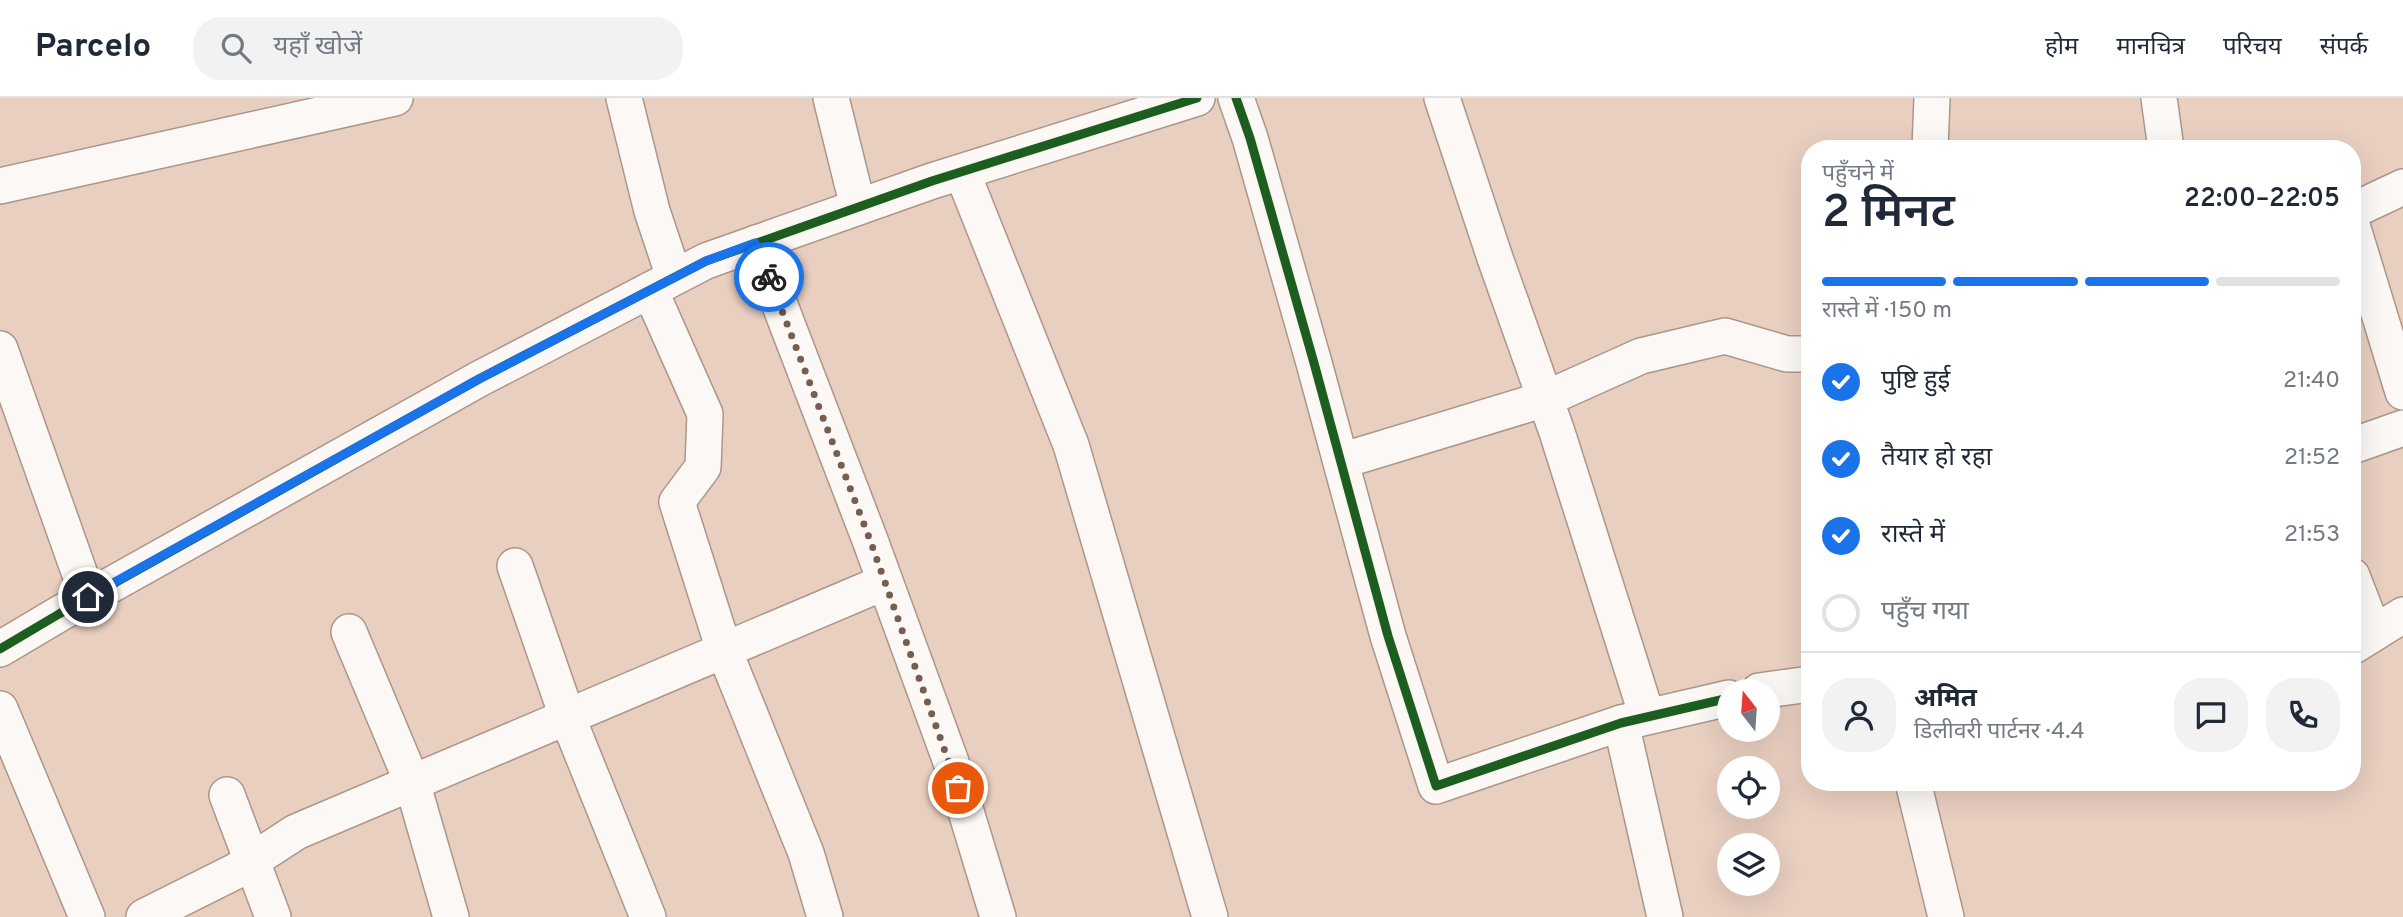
<!DOCTYPE html>
<html lang="hi">
<head>
<meta charset="utf-8">
<style>
	:root { --surface:#fff; --page:#f2f2f3; --text:#1f2937; --muted:#747a83; --line:#e0e1e3; --accent:#1a73e8 }
	body { margin:0; font-family:Overpass,"Noto Sans Devanagari",sans-serif; background:var(--page); color:var(--text); height:100vh; display:flex; flex-direction:column; font-size:26px; white-space:nowrap }
	* { box-sizing:border-box; margin:0 }
	p { font-size:23px; color:var(--muted) }
	.icon { flex:none; width:38px; height:38px; fill:none; stroke:currentColor; stroke-width:2; stroke-linecap:round; stroke-linejoin:round }
	.map { position:relative; flex:1; overflow:hidden }
	.drawer { position:absolute; left:1801px; top:42px; width:560px; height:651px; display:flex; flex-direction:column; background:var(--surface); border-radius:28px; box-shadow:0 7px 28px #0002 }
	.drawer>* { flex:none }
	.needle { width:46px; rotate:343deg }
	.buttons { position:absolute; left:1717px; top:581px; display:grid; gap:14px }
	.buttons a { display:grid; place-items:center; width:63px; height:63px; border-radius:50%; background:var(--surface); box-shadow:0 7px 28px #0002; font-size:35px }
	.pin { position:absolute; display:grid; place-items:center; width:60px; height:60px; color:#fff; margin:-30px; border:4px solid #fff; border-radius:50%; box-shadow:0 2px 7px #0007 }
	.courier { position:absolute; display:grid; place-items:center; width:70px; height:70px; margin:-35px; border:5px solid #1a73e8; border-radius:50%; background:#fff; color:#222; box-shadow:0 2px 9px #0007 }
	.head em { font-style:normal; font-weight:600 }
	.head div { display:flex; flex-direction:column-reverse }
	.head { display:flex; align-items:center; justify-content:space-between; height:119px; padding:0 21px }
	h1 { font-size:46px; font-weight:600; line-height:52px }
	.bar { display:grid; grid-template-columns:repeat(4,1fr); gap:10px 7px; align-content:center; height:84px; padding:0 21px }
	.bar i { height:9px; border-radius:5px; background:var(--line) }
	.bar .on { background:var(--accent) }
	.bar p { grid-column:span 4 }
	.line { display:flex; align-items:center; gap:18px; padding:0 21px; border-top:2px solid var(--line) }
	.line div { flex:1 }
	.round { display:grid; place-items:center; flex:none; width:74px; height:74px; border-radius:28px; background:var(--page) }
	ol { padding:0 21px; list-style:none }
	li { display:flex; align-items:center; gap:21px; height:77px }
	li p { margin-inline-start:auto }
	li .icon { padding:7px; border-radius:50%; background:var(--accent); color:#fff; stroke-width:4 }
	li:last-child { color:var(--muted) }
	li i { width:38px; height:38px; border:4px solid var(--line); border-radius:50% }
	header { display:flex; align-items:center; gap:42px; box-sizing:border-box; height:98px; padding:0 35px; background:var(--surface); border-bottom:2px solid var(--line) }
	header strong { font-size:33px }
	nav { display:flex; gap:38px; margin-inline-start:auto; font-size:24px }
	.search { width:490px; height:63px; background:var(--page); display:flex; align-items:center; gap:18px; box-sizing:border-box; padding:0 24px; border-radius:28px; color:var(--muted); font-size:26px }
	.map>svg:first-child { display:block }
</style>
</head>
<body>
<header>
<strong>Parcelo</strong>
<div class="search"><svg class="icon" aria-label="search" viewBox="0 0 24 24"><circle cx="10" cy="10" r="6"/><path d="M15 15l6 6"/></svg>यहाँ खोजें</div>
<nav><a>होम</a><a>मानचित्र</a><a>परिचय</a><a>संपर्क</a></nav>
</header>
<div class="map">
<svg width="2403" height="819" viewBox="0 0 2403 819">
	<rect width="100%" height="100%" fill="#e9cfc0"/>
	<g fill="none" stroke-linecap="round" stroke-linejoin="round">
		<g stroke="#ac9689" stroke-width="38">
			<g id="minor">
				<path d="M624 0 652 113 674 179"/>
				<path d="M831 0 858 109"/>
				<path d="M1236 0 1250 40 1314 265 1388 538 1436 688 1621 625 1729 600"/>
				<path d="M1442 0 1495 160 1557 334 1647 618"/>
				<path d="M2159 0 2166 51"/>
				<path d="M1930 51 1932 0"/>
				<path d="M962 74 1071 347 1210 819"/>
				<path d="M0 88 395 0"/>
				<path d="M2352 113 2403 89"/>
				<path d="M2352 127 2403 294"/>
				<path d="M756 145 870 442 951 664 998 819"/>
				<path d="M650 192 705 316 703 369 677 404 724 552 806 755 825 819"/>
				<path d="M0 251 88 499"/>
				<path d="M2352 348 2403 330"/>
				<path d="M1341 363 1545 301 1641 258 1725 238 1787 256H1810"/>
				<path d="M515 468 567 618 648 819"/>
				<path d="M2352 478 2374 535"/>
				<path d="M349 534 412 684 451 819"/>
				<path d="M2352 549 2403 517"/>
				<path d="M0 551 59 516 479 281 706 163 932 83 1197 0"/>
				<path d="M1759 593 1810 586"/>
				<path d="M0 611 87 819"/>
				<path d="M1621 625 1665 819"/>
				<path d="M1913 684 1946 819"/>
				<path d="M227 697 273 819"/>
				<path d="M144 819 236 773 296 734 885 484"/>
			</g>
		</g>
		<use href="#minor" stroke="#fcf8f6" stroke-width="35"/>
		<g stroke="#fbf5f2" stroke-width="13">
			<g id="cycleway">
				<path d="M1236 0 1250 40 1314 265 1388 538 1436 688 1621 625 1729 600"/>
				<path d="M0 551 59 516 479 281 706 163 932 83 1197 0"/>
			</g>
		</g>
		<use href="#cycleway" stroke="#1b5e20" stroke-width="9"/>
	</g>
	<g fill="none" stroke-linecap="round" stroke-linejoin="round">
		<path stroke="#755d50" stroke-width="7" stroke-dasharray="0 12.6" d="M769 179 870 442 958 690"/>
		<path stroke="#1a73e8" stroke-width="9" d="M88 499 479 281 706 163 755 145 769 179"/>
	</g>
</svg>
<div class="buttons">
<a><svg class="needle" viewBox="-14 -14 28 28"><path d="M0-13l5 13h-10z" fill="#e53935"/><path d="M0 13l5-13h-10z" fill="#747a83"/></svg></a>
<a><svg class="icon" aria-label="locate" viewBox="0 0 24 24"><circle cx="12" cy="12" r="6"/><path d="M12 2v4M12 18v4M2 12h4M18 12h4"/></svg></a>
<a><svg class="icon" aria-label="layers" viewBox="0 0 24 24"><path d="M12 4l9 5-9 5-9-5zM3 14l9 5 9-5"/></svg></a>
</div>
<div class="pin" style="left:958px;top:690px;background:#ea580c"><svg class="icon" aria-label="bag" viewBox="0 0 24 24"><path d="M5 8h14l-1 12H6zM9 8a3 3 0 0 1 6 0"/></svg></div>
<div class="pin" style="left:88px;top:499px;background:#1f2937"><svg class="icon" aria-label="home" viewBox="0 0 24 24"><path d="M3 11l9-7 9 7M6 9v11h12V9"/></svg></div>
<div class="courier" style="left:769px;top:179px"><svg class="icon" aria-label="bike" viewBox="0 0 24 24"><circle cx="6" cy="16" r="4"/><circle cx="18" cy="16" r="4"/><path d="M6 16l4-8h5l3 8M10 8l3 8H6M13 5h3"/></svg></div>
<section class="drawer">
<div class="head"><div><h1>2 मिनट</h1><p>पहुँचने में</p></div><em>22:00–22:05</em></div>
<div class="bar"><i class="on"></i><i class="on"></i><i class="on"></i><i></i><p>रास्ते में · 150 m</p></div>
<ol>
<li><svg class="icon" aria-label="check" viewBox="0 0 24 24"><path d="M5 12l5 5 9-10"/></svg>पुष्टि हुई<p>21:40</p></li>
<li><svg class="icon" aria-label="check" viewBox="0 0 24 24"><path d="M5 12l5 5 9-10"/></svg>तैयार हो रहा<p>21:52</p></li>
<li><svg class="icon" aria-label="check" viewBox="0 0 24 24"><path d="M5 12l5 5 9-10"/></svg>रास्ते में<p>21:53</p></li>
<li><i></i>पहुँच गया</li>
</ol>
<div class="line" style="height:126px"><a class="round"><svg class="icon" aria-label="person" viewBox="0 0 24 24"><circle cx="12" cy="8" r="4"/><path d="M4 21q1-7 8-7t8 7"/></svg></a><div><b>अमित</b><p>डिलीवरी पार्टनर · 4.4</p></div><a class="round"><svg class="icon" aria-label="chat" viewBox="0 0 24 24"><path d="M4 5h16v11H9l-5 4z"/></svg></a><a class="round"><svg class="icon" aria-label="phone" viewBox="0 0 24 24"><path d="M5 4h4l2 5-3 2q2 4 5 5l2-3 5 2v4C11 20 4 13 5 4z"/></svg></a></div>
</section>
</div>
</body>
</html>
